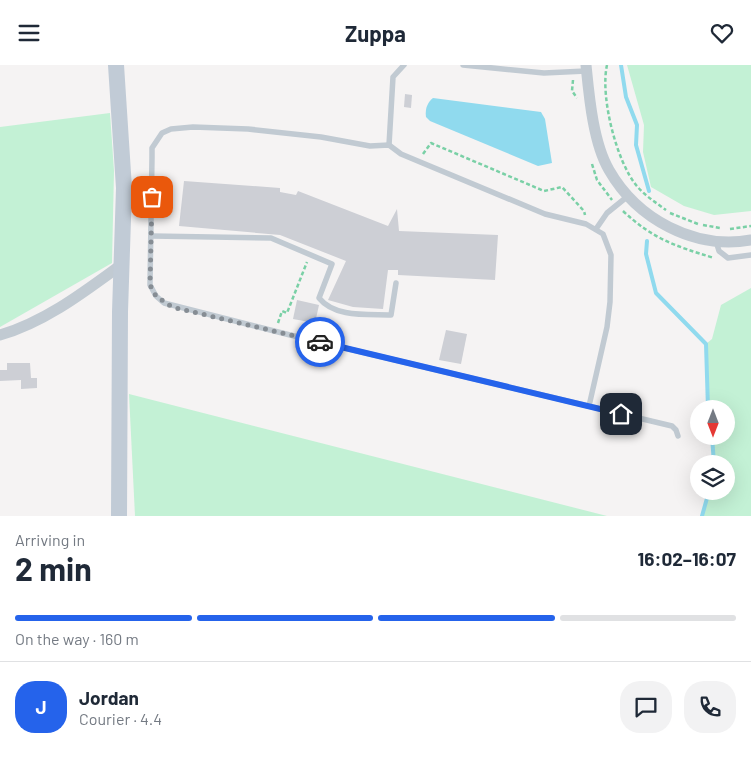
<!DOCTYPE html>
<html lang="en">
<head>
<meta charset="utf-8">
<style>
	:root { --surface:#fff; --page:#f2f2f3; --text:#1f2937; --muted:#747a83; --line:#e0e1e3; --accent:#2563eb }
	body { margin:0; font-family:Barlow,sans-serif; background:var(--page); color:var(--text); height:100vh; display:flex; flex-direction:column; font-size:19px; white-space:nowrap }
	* { box-sizing:border-box; margin:0 }
	p { font-size:16px; color:var(--muted) }
	.icon { flex:none; width:28px; height:28px; fill:none; stroke:currentColor; stroke-width:2; stroke-linecap:round; stroke-linejoin:round }
	.map { position:relative; height:451px; overflow:hidden }
	.sheet { display:flex; flex-direction:column; background:var(--surface); flex:1 }
	.sheet>* { flex:none }
	.needle { width:32px; rotate:180deg }
	.controls { position:absolute; left:690px; top:335px; display:grid; gap:10px }
	.controls a { display:grid; place-items:center; width:45px; height:45px; border-radius:50%; background:var(--surface); box-shadow:0 5px 20px #0002; font-size:25px }
	.pin { position:absolute; display:grid; place-items:center; width:42px; height:42px; color:#fff; margin:-21px; border-radius:10px; box-shadow:0 2px 8px #0006 }
	.courier { position:absolute; display:grid; place-items:center; width:50px; height:50px; margin:-25px; border:4px solid #2563eb; border-radius:50%; background:#fff; color:#222; box-shadow:0 1px 6px #0007 }
	.headline em { font-style:normal; font-weight:700 }
	.headline div { display:flex; flex-direction:column-reverse }
	.headline { display:flex; align-items:center; justify-content:space-between; height:85px; padding:0 15px }
	h1 { font-size:32px; font-weight:700; line-height:38px }
	.bar { display:grid; grid-template-columns:repeat(4,1fr); gap:8px 5px; align-content:center; height:60px; padding:0 15px }
	.bar i { height:6px; border-radius:4px; background:var(--line) }
	.bar .on { background:var(--accent) }
	.bar p { grid-column:span 4 }
	.line { display:flex; align-items:center; gap:12px; padding:0 15px; border-top:1px solid var(--line) }
	.line div { flex:1 }
	.round { display:grid; place-items:center; flex:none; width:52px; height:52px; border-radius:20px; background:var(--page) }
	header { display:flex; justify-content:space-between; align-items:center; height:65px; padding:0 15px; background:var(--surface); font-size:22px; font-weight:700 }
	.map>svg:first-child { display:block }
</style>
</head>
<body>
<header><svg class="icon" aria-label="menu" viewBox="0 0 24 24"><path d="M4 6h16M4 12h16M4 18h16"/></svg>Zuppa<svg class="icon" aria-label="heart" viewBox="0 0 24 24"><path d="M12 20l-8-8c-3-5 5-10 8-4 3-6 11-1 8 4z"/></svg></header>
<div class="map">
<svg width="751" height="451" viewBox="0 0 751 451">
	<rect width="100%" height="100%" fill="#f5f3f3"/>
	<g fill="#c3f1d5">
		<path d="M627 0H751V146L714 150 684 141 651 122 643 87 644 60Z"/>
		<path d="M110 48 114 106 112 198 0 262V62Z"/>
		<path d="M751 223V451H702L709 426H726V399H714L712 371H726V344H708L706 279 712 274 721 240Z"/>
		<path d="M129 329 607 451H135Z"/>
	</g>
	<path fill="#90daee" d="M433 33 541 47 545 54 552 98 538 101 430 56 426 52C425 44 427 38 433 33Z"/>
	<g fill="none" stroke-linecap="round" stroke-linejoin="round">
		<g stroke="#90daee" stroke-width="4">
			<path d="M621 0 626 32 637 60 636 80 649 126"/>
			<path d="M647 176 646 189 656 228 706 279 708 344"/>
			<path d="M712 371 714 399"/>
			<path d="M702 451 709 426"/>
		</g>
	</g>
	<g fill="#cdcfd5">
		<path d="M405 29 412 30 411 43 404 42Z"/>
		<path d="M184 116 280 123V127L296 130 298 126 388 161 397 144 399 166 498 170 495 215 398 210V205H388L383 244 353 242 328 235 346 196 280 170 179 161Z"/>
		<path d="M297 235 319 240 315 258 293 254Z"/>
		<path d="M446 265 467 269 461 299 439 295Z"/>
		<path d="M7 298H30L31 313H37V323L21 324V315L0 316V305H7Z"/>
	</g>
	<g fill="none" stroke-linecap="round" stroke-linejoin="round">
		<g stroke="#7ad0a6" stroke-width="2.5" stroke-dasharray="4 2.5" stroke-linecap="butt">
			<path d="M607 0C600 31 616 95 636 120 644 130 655 137 666 145"/>
			<path d="M573 15 572 26 577 33"/>
			<path d="M423 89 431 78 544 126 562 122 584 146 585 150"/>
			<path d="M592 99 597 115 612 135"/>
			<path d="M623 146C653 174 675 181 714 193"/>
			<path d="M670 148 698 159"/>
			<path d="M703 160 720 163"/>
			<path d="M730 164 751 161"/>
			<path d="M278 258 282 246 287 248 307 197"/>
		</g>
		<g stroke="#c1cad2" stroke-width="5.5">
			<path d="M463 0 544 8 586 6"/>
			<path d="M389 80 393 12 404 0"/>
			<path d="M596 164 607 148 628 131"/>
			<path d="M152 171 271 173 332 199 319 233C335 253 368 249 391 250L396 218"/>
			<path d="M716 176 719 186 728 193 751 190"/>
			<path d="M589 341 607 262 610 237 611 190 603 169 586 159 545 149 401 89 389 80 370 81 321 72 248 64 193 62 171 64 162 68 152 83V92L150 220 156 231 164 238 290 270 672 361 676 365 678 371"/>
		</g>
		<g stroke="#c1cad2" stroke-width="11">
			<path d="M586 0C589 30 593 78 609 105 637 154 694 185 751 175"/>
			<path d="M0 270C45 257 84 227 121 200"/>
		</g>
		<path stroke="#c1cbd6" stroke-width="16" d="M116 0 124 123 120 247 119 451"/>
	</g>
	<g fill="none" stroke-linecap="round" stroke-linejoin="round">
		<path stroke="#868d94" stroke-width="5" stroke-dasharray="0 9" d="M152 132 150 220 156 231 172 242 320 277"/>
		<path stroke="#2563eb" stroke-width="6" d="M320 277 621 349"/>
	</g>
</svg>
<div class="controls">
<a><svg class="needle" viewBox="-14 -14 28 28"><path d="M0-13l5 13h-10z" fill="#e53935"/><path d="M0 13l5-13h-10z" fill="#747a83"/></svg></a>
<a><svg class="icon" aria-label="layers" viewBox="0 0 24 24"><path d="M12 4l9 5-9 5-9-5zM3 14l9 5 9-5"/></svg></a>
</div>
<div class="pin" style="left:152px;top:132px;background:#ea580c"><svg class="icon" aria-label="bag" viewBox="0 0 24 24"><path d="M5 8h14l-1 12H6zM9 8a3 3 0 0 1 6 0"/></svg></div>
<div class="pin" style="left:621px;top:349px;background:#1f2937"><svg class="icon" aria-label="home" viewBox="0 0 24 24"><path d="M3 11l9-7 9 7M6 9v11h12V9"/></svg></div>
<div class="courier" style="left:320px;top:277px"><svg class="icon" aria-label="car" viewBox="0 0 24 24"><path d="M5 17H2v-5l4-1 3-4h7l3 4 3 1v5h-3M9 17h6M6 11h13"/><circle cx="7" cy="17" r="2"/><circle cx="17" cy="17" r="2"/></svg></div>
</div>
<section class="sheet">
<div class="headline"><div><h1>2 min</h1><p>Arriving in</p></div><em>16:02–16:07</em></div>
<div class="bar"><i class="on"></i><i class="on"></i><i class="on"></i><i></i><p>On the way · 160 m</p></div>
<div class="line" style="height:90px"><b class="round" style="background:var(--accent);color:#fff">J</b><div><b>Jordan</b><p>Courier · 4.4</p></div><a class="round"><svg class="icon" aria-label="chat" viewBox="0 0 24 24"><path d="M4 5h16v11H9l-5 4z"/></svg></a><a class="round"><svg class="icon" aria-label="phone" viewBox="0 0 24 24"><path d="M5 4h4l2 5-3 2q2 4 5 5l2-3 5 2v4C11 20 4 13 5 4z"/></svg></a></div>
</section>
</body>
</html>
